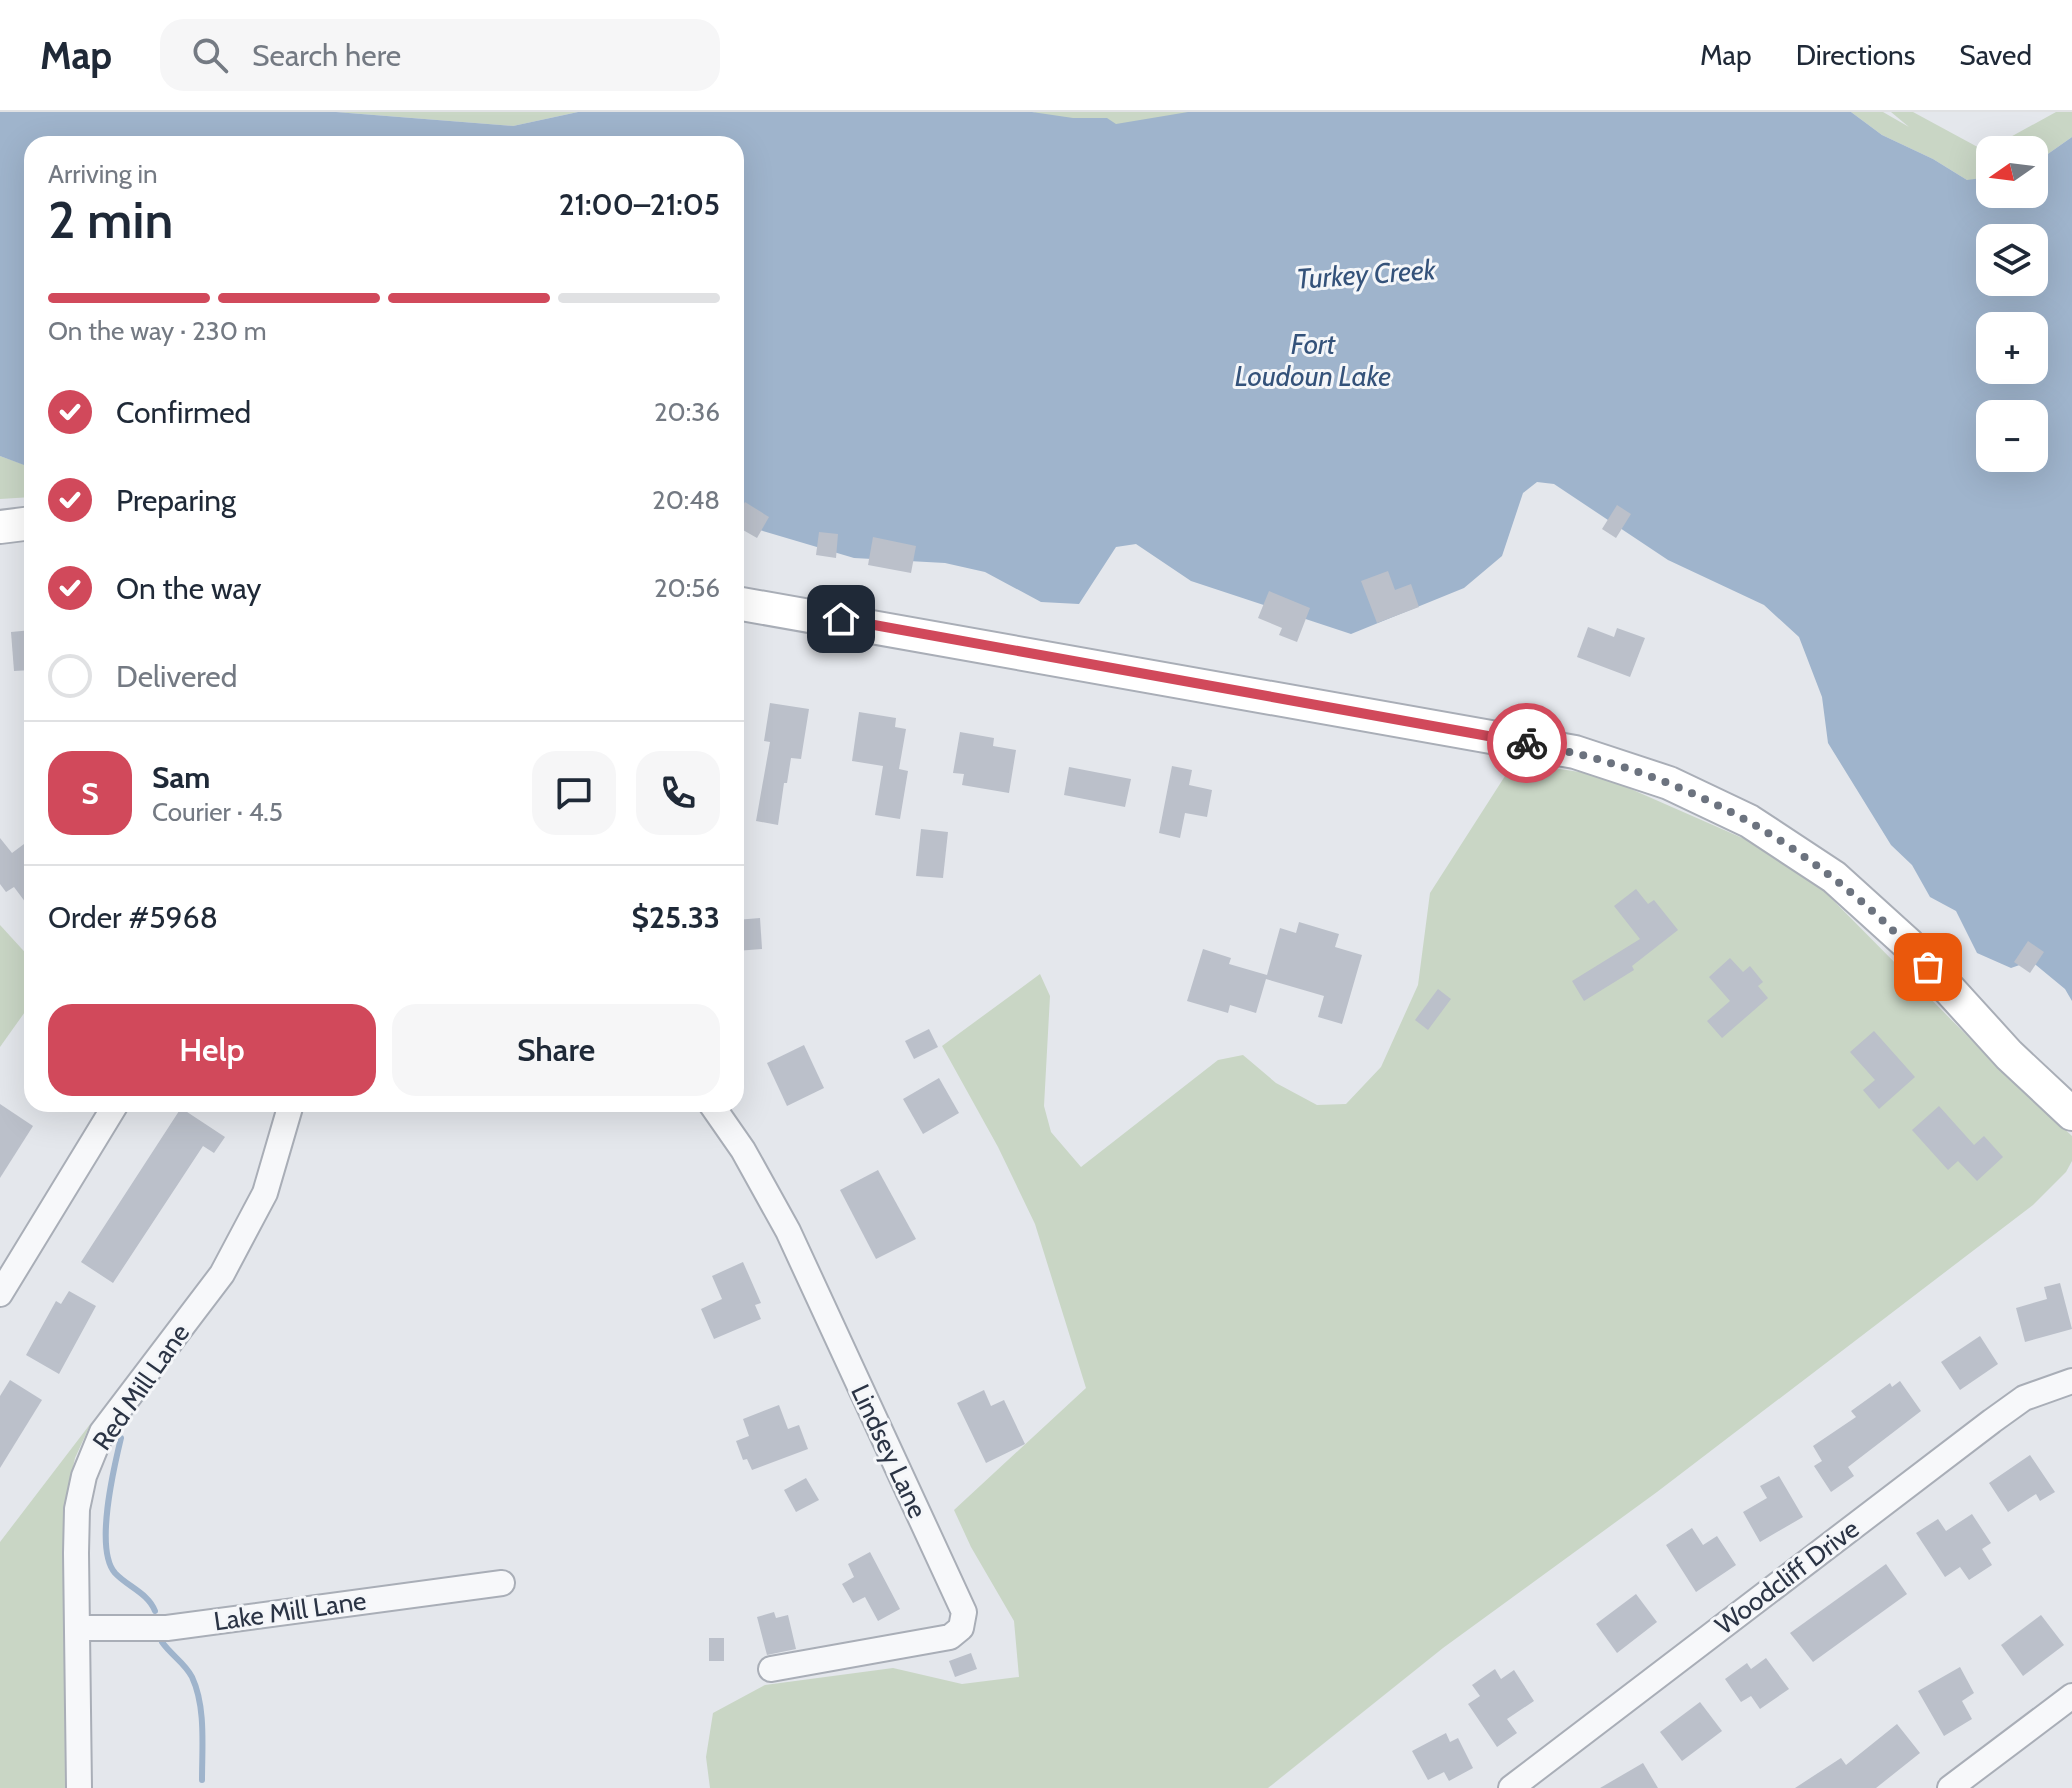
<!DOCTYPE html>
<html lang="en">
<head>
<meta charset="utf-8">
<style>
	:root { --surface:#fff; --page:#f6f6f7; --text:#1f2937; --muted:#747a83; --line:#e0e1e3; --accent:#d1495b }
	body { margin:0; font-family:Cabin,sans-serif; background:var(--page); color:var(--text); height:100vh; display:flex; flex-direction:column; font-size:30px; white-space:nowrap }
	* { box-sizing:border-box; margin:0 }
	p { font-size:26px; color:var(--muted) }
	.icon { flex:none; width:44px; height:44px; fill:none; stroke:currentColor; stroke-width:2; stroke-linecap:round; stroke-linejoin:round }
	.map { position:relative; flex:1; overflow:hidden }
	.sheet { position:absolute; left:24px; top:24px; width:720px; height:976px; display:flex; flex-direction:column; background:var(--surface); border-radius:24px; box-shadow:0 8px 32px #0002 }
	.sheet>* { flex:none }
	.needle { width:52px; rotate:256deg }
	.tools { position:absolute; left:1976px; top:24px; display:grid; gap:16px }
	.tools a { display:grid; place-items:center; width:72px; height:72px; border-radius:16px; background:var(--surface); box-shadow:0 8px 32px #0002; font-size:40px }
	.pin { position:absolute; display:grid; place-items:center; width:68px; height:68px; color:#fff; margin:-34px; border-radius:16px; box-shadow:0 4px 12px #0006 }
	.courier { position:absolute; display:grid; place-items:center; width:80px; height:80px; margin:-40px; border:6px solid #d1495b; border-radius:50%; background:#fff; color:#222; box-shadow:0 2px 10px #0007 }
	.headline em { font-style:normal; font-weight:600 }
	.headline div { display:flex; flex-direction:column-reverse }
	.headline { display:flex; align-items:center; justify-content:space-between; height:136px; padding:0 24px }
	h1 { font-size:52px; font-weight:600; line-height:60px }
	.bar { display:grid; grid-template-columns:repeat(4,1fr); gap:12px 8px; align-content:center; height:96px; padding:0 24px }
	.bar i { height:10px; border-radius:6px; background:var(--line) }
	.bar .current { background:var(--accent) }
	.bar p { grid-column:span 4 }
	.line { display:flex; align-items:center; gap:20px; padding:0 24px; border-top:2px solid var(--line) }
	.line div { flex:1 }
	.round { display:grid; place-items:center; flex:none; width:84px; height:84px; border-radius:24px; background:var(--page) }
	ol { padding:0 24px; list-style:none }
	li { display:flex; align-items:center; gap:24px; height:88px }
	li p { margin-inline-start:auto }
	li .icon { padding:8px; border-radius:50%; background:var(--accent); color:#fff; stroke-width:4 }
	li:last-child { color:var(--muted) }
	li i { width:44px; height:44px; border:4px solid var(--line); border-radius:50% }
	.primary-button { display:flex; gap:16px; margin-top:auto; padding:16px 24px }
	.primary-button a { flex:1; height:92px; border-radius:24px; background:var(--accent); color:#fff; font-size:32px; font-weight:600; line-height:92px; text-align:center }
	.primary-button a+a { background:var(--page); color:var(--text) }
	header { display:flex; align-items:center; gap:48px; box-sizing:border-box; height:112px; padding:0 40px; background:var(--surface); border-bottom:2px solid var(--line) }
	header strong { font-size:38px }
	nav { display:flex; gap:44px; margin-inline-start:auto; font-size:28px }
	.search { width:560px; height:72px; background:var(--page); display:flex; align-items:center; gap:20px; box-sizing:border-box; padding:0 28px; border-radius:24px; color:var(--muted); font-size:30px }
	.map>svg:first-child { display:block }
</style>
</head>
<body>
<header>
<strong>Map</strong>
<div class="search"><svg class="icon" aria-label="search" viewBox="0 0 24 24"><circle cx="10" cy="10" r="6"/><path d="M15 15l6 6"/></svg>Search here</div>
<nav><a>Map</a><a>Directions</a><a>Saved</a></nav>
</header>
<div class="map">
<svg width="2072" height="1676" viewBox="0 0 2072 1676">
	<rect width="100%" height="100%" fill="#e4e7ec"/>
	<g fill="#c9d6c5">
		<path d="M336 0H578L513 14Z"/>
		<path d="M1032 0H1193L1112 24Z"/>
		<path d="M1851 0H1883L1909 15 1891 0H1913L1985 39 2056 0H2072V25L2045 44 2034 48V38H1990V71L1967 68 1933 47 1882 23Z"/>
		<path d="M0 344 25 353 32 361V385L0 387Z"/>
		<path d="M1514 650 1599 663 1756 732 1819 774 2001 958 2072 1024V1049L2066 1060 2033 1093 1657 1380 1443 1536 1268 1676H710L706 1645 713 1601 765 1573 893 1556 962 1572 1019 1565 1014 1509 971 1435 954 1398 1086 1276 1035 1112 998 1035 942 934 1040 862 1050 884 1044 994 1051 1020 1081 1055 1218 948 1243 943 1276 971 1317 993 1346 992 1381 955 1418 873 1430 781Z"/>
		<path d="M0 813 32 848V890L0 935Z"/>
		<path d="M91 1311 75 1346 69 1375 64 1422 65 1676H0V1430Z"/>
	</g>
	<path fill="#9fb4cc" fill-rule="evenodd" d="M0 0H336L513 14 578 0H1032L1073 6H1107L1116 12 1188 0H1851L1882 23 1933 47 1967 68 1990 65V82H2034V48L2045 44 2072 25V889L2065 877 2031 849 2011 856 1977 841 1956 799 1930 785 1912 753 1891 733 1828 631 1822 585 1799 525 1764 493 1668 448 1554 372 1537 370 1523 381 1502 444 1464 476 1351 522 1191 469 1136 432 1116 435 1079 492 1041 490 985 460 945 451 854 446 736 411V32H32V361L24 353 0 344ZM1990 126H2034V170H1990ZM1990 214H2034V258H1990ZM1990 302H2034V346H1990Z"/>
	<g fill="none" stroke-linecap="round" stroke-linejoin="round">
		<g stroke="#9fb4cc" stroke-width="6">
			<path d="M121 1326C114 1355 94 1437 115 1461 128 1475 148 1481 155 1499"/>
			<path d="M162 1530C171 1543 185 1551 192 1565 206 1595 202 1635 202 1668"/>
		</g>
	</g>
	<g fill="#bbc0ca">
		<path d="M745 390 769 405 757 426 736 414V405Z"/>
		<path d="M1617 393 1631 402 1616 426 1602 417Z"/>
		<path d="M819 420 838 422 836 446 816 443Z"/>
		<path d="M873 425 916 434 911 461 868 453Z"/>
		<path d="M1388 459 1395 478 1411 472 1419 495 1377 511 1361 469Z"/>
		<path d="M1269 479 1310 496 1297 530 1279 523 1282 516 1258 506Z"/>
		<path d="M1588 515 1614 525 1617 516 1645 526 1630 565 1577 545Z"/>
		<path d="M32 518V558L14 559 11 520Z"/>
		<path d="M770 591 809 597 801 647 791 646 787 671H784L778 713 756 709 770 630 764 629Z"/>
		<path d="M859 600 896 606 895 615 906 617 899 657 908 659 900 707 875 703 883 654 852 649Z"/>
		<path d="M960 620 994 626 993 634 1016 638 1009 681 962 673 964 662 953 661Z"/>
		<path d="M1172 654 1192 658 1189 673 1212 678 1207 705 1185 701 1180 726 1159 721Z"/>
		<path d="M1069 655 1131 667 1125 695 1064 683Z"/>
		<path d="M921 717 948 720 943 766 916 764Z"/>
		<path d="M0 726 12 741 32 726V799L14 775 6 780 0 772Z"/>
		<path d="M1636 777 1648 792 1654 788 1678 818 1632 854 1634 858 1584 889 1572 869 1640 827 1614 794Z"/>
		<path d="M760 806 762 837 736 839V808Z"/>
		<path d="M1299 810 1339 822 1335 835 1362 843 1342 912 1318 905 1324 884 1266 867 1256 901 1230 893 1228 901 1187 889 1203 837 1231 846 1229 852 1267 863 1280 816 1296 821Z"/>
		<path d="M2028 829 2044 840 2030 861 2014 850Z"/>
		<path d="M1730 846 1743 860 1750 854 1763 870 1758 874 1768 886 1722 926 1707 909 1730 889 1709 865Z"/>
		<path d="M1438 877 1451 887 1428 918 1415 908Z"/>
		<path d="M929 917 938 935 914 947 905 929Z"/>
		<path d="M1874 919 1915 965 1879 997 1863 978 1875 968 1850 940Z"/>
		<path d="M804 933 824 976 787 994 767 951Z"/>
		<path d="M939 966 959 1001 923 1022 903 987Z"/>
		<path d="M0 992 33 1014 0 1066Z"/>
		<path d="M1939 994 1974 1033 1984 1024 2003 1045 1977 1069 1958 1049 1948 1058 1912 1018Z"/>
		<path d="M181 996 225 1025 214 1041 203 1034 113 1171 81 1150Z"/>
		<path d="M878 1058 916 1127 876 1147 840 1078Z"/>
		<path d="M743 1150 761 1191 755 1193 761 1207 714 1227 701 1197 722 1187 712 1164Z"/>
		<path d="M2060 1171 2072 1217 2025 1230 2016 1196 2047 1187 2044 1175Z"/>
		<path d="M69 1179 96 1194 59 1262 26 1243 56 1189 61 1192Z"/>
		<path d="M1980 1224 1998 1252 1960 1278 1941 1250Z"/>
		<path d="M10 1268 42 1288 0 1356V1284Z"/>
		<path d="M1900 1269 1921 1299 1848 1355 1854 1364 1831 1380 1814 1354 1822 1349 1813 1334 1856 1305 1851 1299 1890 1271 1892 1275Z"/>
		<path d="M984 1278 991 1294 1004 1288 1025 1332 986 1351 957 1291Z"/>
		<path d="M779 1293 788 1317 799 1313 808 1337 752 1358 747 1347 743 1348 736 1329 749 1324 743 1307Z"/>
		<path d="M2030 1343 2055 1380 2040 1389 2036 1382 2008 1400 1989 1371Z"/>
		<path d="M1779 1364 1803 1405 1760 1430 1743 1400 1767 1386 1760 1374Z"/>
		<path d="M806 1366 819 1388 796 1400 784 1378Z"/>
		<path d="M1972 1402 1991 1431 1982 1437 1992 1453 1969 1468 1960 1455 1945 1465 1916 1421 1938 1407 1946 1419Z"/>
		<path d="M1692 1416 1703 1433 1717 1424 1736 1453 1696 1480 1666 1433Z"/>
		<path d="M870 1440 900 1497 878 1509 865 1485 853 1491 842 1472 854 1465 848 1452Z"/>
		<path d="M1886 1452 1907 1482 1813 1550 1790 1521Z"/>
		<path d="M1636 1482 1657 1510 1617 1541 1596 1512Z"/>
		<path d="M774 1500 776 1506 788 1503 796 1537 767 1543 757 1505Z"/>
		<path d="M2041 1503 2064 1533 2023 1564 2001 1533Z"/>
		<rect x="709" y="1526" width="15" height="23"/>
		<path d="M971 1541 977 1557 955 1565 949 1549Z"/>
		<path d="M1766 1546 1789 1577 1760 1597 1751 1584 1741 1590 1725 1567 1747 1551 1751 1557Z"/>
		<path d="M1960 1555 1974 1581 1962 1589 1972 1607 1944 1624 1918 1579Z"/>
		<path d="M1495 1557 1501 1567 1514 1558 1534 1589 1507 1607 1517 1621 1497 1635 1468 1592 1480 1584 1472 1573Z"/>
		<path d="M1700 1590 1722 1619 1682 1649 1660 1620Z"/>
		<path d="M1897 1612 1920 1641 1876 1676H1795L1841 1646 1846 1653Z"/>
		<path d="M1446 1621 1450 1630 1458 1626 1473 1656 1449 1669 1444 1660 1428 1668 1412 1639Z"/>
		<path d="M1643 1651 1658 1676H1600Z"/>
	</g>
	<g fill="none" stroke-linecap="round" stroke-linejoin="round">
		<g stroke="#a9aeb7" stroke-width="28">
			<g id="street">
				<path d="M711 992 743 1038 788 1119 964 1500 961 1516 950 1525 771 1557"/>
				<path d="M0 1182 116 992"/>
				<path d="M77 1516H167L502 1471"/>
				<path d="M79 1676 76 1441 77 1397 84 1364 102 1320 222 1162 265 1081 291 992"/>
				<path d="M1511 1676 1992 1309 2024 1286 2072 1269"/>
				<path d="M1950 1676 2072 1584"/>
			</g>
		</g>
		<g stroke="#a9aeb7" stroke-width="36">
			<g id="secondary">
				<path d="M0 415 32 411"/>
				<path d="M736 491 1575 640 1669 671 1749 709 1834 765 1908 832 2009 943 2072 1002"/>
			</g>
		</g>
		<use href="#street" stroke="#f7f8fa" stroke-width="24"/>
		<use href="#secondary" stroke="#fff" stroke-width="32"/>
	</g>
	<g fill="none" stroke-linecap="round" stroke-linejoin="round">
		<path stroke="#6c737f" stroke-width="8" stroke-dasharray="0 14.4" d="M1527 631C1687 660 1819 734 1928 855"/>
		<path stroke="#d1495b" stroke-width="10" d="M841 507 1527 631"/>
	</g>
	<g text-anchor="middle" stroke-width="6" stroke-linejoin="round" paint-order="stroke">
		<g font-size="26" fill="#2b3445" stroke="#f4f6f9">
			<text transform="translate(141 1275) rotate(-55)" y="9">Red Mill Lane</text>
			<text transform="translate(889 1339) rotate(65)" y="9">Lindsey Lane</text>
			<text transform="translate(1787 1465) rotate(-37)" y="9">Woodcliff Drive</text>
			<text transform="translate(290 1499) rotate(-8)" y="9">Lake Mill Lane</text>
		</g>
		<g font-size="28" font-style="italic" fill="#34527a" stroke="#f4f6f9">
			<text transform="translate(1366 162) rotate(-4)" y="10">Turkey Creek</text>
			<text x="1313" y="242">Fort<tspan x="1313" dy="32">Loudoun Lake</tspan></text>
		</g>
	</g>
</svg>
<div class="tools">
<a><svg class="needle" viewBox="-14 -14 28 28"><path d="M0-13l5 13h-10z" fill="#e53935"/><path d="M0 13l5-13h-10z" fill="#747a83"/></svg></a>
<a><svg class="icon" aria-label="layers" viewBox="0 0 24 24"><path d="M12 4l9 5-9 5-9-5zM3 14l9 5 9-5"/></svg></a>
<a>+</a>
<a>−</a>
</div>
<div class="pin" style="left:1928px;top:855px;background:#ea580c"><svg class="icon" aria-label="bag" viewBox="0 0 24 24"><path d="M5 8h14l-1 12H6zM9 8a3 3 0 0 1 6 0"/></svg></div>
<div class="pin" style="left:841px;top:507px;background:#1f2937"><svg class="icon" aria-label="home" viewBox="0 0 24 24"><path d="M3 11l9-7 9 7M6 9v11h12V9"/></svg></div>
<div class="courier" style="left:1527px;top:631px"><svg class="icon" aria-label="bike" viewBox="0 0 24 24"><circle cx="6" cy="16" r="4"/><circle cx="18" cy="16" r="4"/><path d="M6 16l4-8h5l3 8M10 8l3 8H6M13 5h3"/></svg></div>
<section class="sheet">
<div class="headline"><div><h1>2 min</h1><p>Arriving in</p></div><em>21:00–21:05</em></div>
<div class="bar"><i class="current"></i><i class="current"></i><i class="current"></i><i></i><p>On the way · 230 m</p></div>
<ol>
<li><svg class="icon" aria-label="check" viewBox="0 0 24 24"><path d="M5 12l5 5 9-10"/></svg>Confirmed<p>20:36</p></li>
<li><svg class="icon" aria-label="check" viewBox="0 0 24 24"><path d="M5 12l5 5 9-10"/></svg>Preparing<p>20:48</p></li>
<li><svg class="icon" aria-label="check" viewBox="0 0 24 24"><path d="M5 12l5 5 9-10"/></svg>On the way<p>20:56</p></li>
<li><i></i>Delivered</li>
</ol>
<div class="line" style="height:144px"><b class="round" style="background:var(--accent);color:#fff">S</b><div><b>Sam</b><p>Courier · 4.5</p></div><a class="round"><svg class="icon" aria-label="chat" viewBox="0 0 24 24"><path d="M4 5h16v11H9l-5 4z"/></svg></a><a class="round"><svg class="icon" aria-label="phone" viewBox="0 0 24 24"><path d="M5 4h4l2 5-3 2q2 4 5 5l2-3 5 2v4C11 20 4 13 5 4z"/></svg></a></div>
<div class="line" style="height:104px"><div>Order #5968</div><b>$25.33</b></div>
<div class="primary-button"><a>Help</a><a>Share</a></div>
</section>
</div>
</body>
</html>
